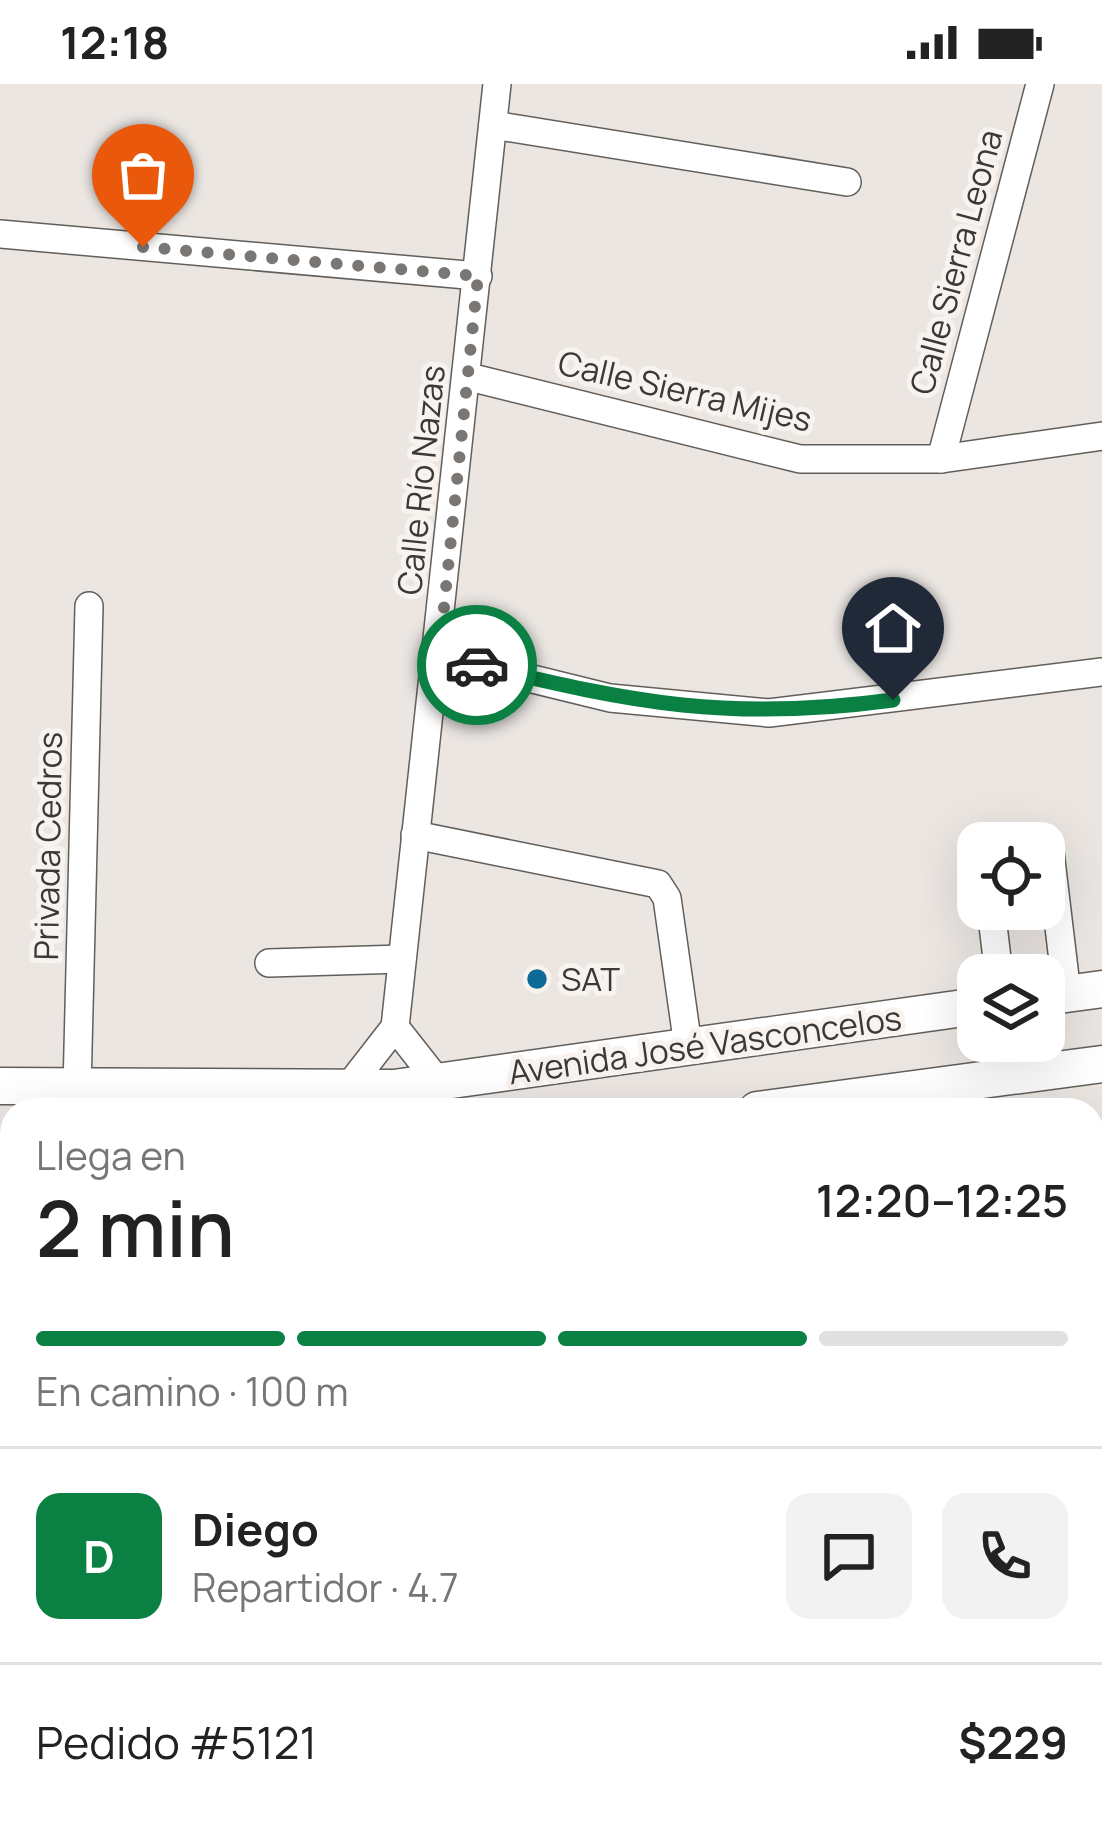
<!DOCTYPE html>
<html lang="es">
<head>
<meta charset="utf-8">
<style>
	:root { --surface:#fff; --page:#f2f2f2; --text:#222; --muted:#767676; --line:#e0e0e0; --accent:#0b8043 }
	body { margin:0; font-family:Manrope,sans-serif; background:var(--page); color:var(--text); height:100vh; display:flex; flex-direction:column; font-size:45px; white-space:nowrap }
	* { box-sizing:border-box; margin:0 }
	p { font-size:39px; color:var(--muted) }
	.icon { flex:none; width:66px; height:66px; fill:none; stroke:currentColor; stroke-width:2; stroke-linecap:round; stroke-linejoin:round }
	.map { position:relative; flex:1; overflow:hidden }
	.sheet { position:absolute; left:0px; top:1014px; width:1104px; height:747px; display:flex; flex-direction:column; background:var(--surface); border-radius:36px 36px 0 0; box-shadow:0 12px 48px #0002 }
	.sheet>* { flex:none }
	.tools { position:absolute; left:957px; top:738px; display:grid; gap:24px }
	.tools a { display:grid; place-items:center; width:108px; height:108px; border-radius:24px; background:var(--surface); box-shadow:0 12px 48px #0002; font-size:60px }
	.pin { position:absolute; display:grid; place-items:center; width:102px; height:102px; color:#fff; margin:-123px -51px; border-radius:50% 50% 50% 0; rotate:-45deg; box-shadow:0 0 12px #0007 }
	.pin .icon { rotate:45deg }
	.courier { position:absolute; display:grid; place-items:center; width:120px; height:120px; margin:-60px; border:9px solid #0b8043; border-radius:50%; background:#fff; color:#222; box-shadow:0 3px 15px #0007 }
	.summary em { font-style:normal; font-weight:600 }
	.summary div { display:flex; flex-direction:column-reverse }
	.summary { display:flex; align-items:center; justify-content:space-between; height:204px; padding:0 36px }
	h1 { font-size:78px; font-weight:600; line-height:90px }
	.bar { display:grid; grid-template-columns:repeat(4,1fr); gap:18px 12px; align-content:center; height:144px; padding:0 36px }
	.bar i { height:15px; border-radius:9px; background:var(--line) }
	.bar .active { background:var(--accent) }
	.bar p { grid-column:span 4 }
	.line { display:flex; align-items:center; gap:30px; padding:0 36px; border-top:3px solid var(--line) }
	.line div { flex:1 }
	.round { display:grid; place-items:center; flex:none; width:126px; height:126px; border-radius:24px; background:var(--page) }
	.status { display:flex; justify-content:space-between; align-items:center; height:84px; padding:0 60px; background:var(--surface); direction:ltr }
	.status svg { height:33px; fill:currentColor }
	.map>svg:first-child { display:block }
</style>
</head>
<body>
<div class="status"><b>12:18</b><svg viewBox="0 0 49 12"><path d="M0 12V9h3v3zM5 12V6h3v6zM10 12V3h3v9zM15 12V0h3v12zM26 1h20v11H26zM47 4h2v5h-2z"/></svg></div>
<div class="map">
<svg width="1102" height="1759" viewBox="0 0 1102 1759">
	<rect width="100%" height="100%" fill="#ebe6e2"/>
	<path fill="#eab48a" d="M1102 1463V1665L1092 1655V1465Z"/>
	<g fill="none" stroke-linecap="round" stroke-linejoin="round">
		<g stroke="#625e5a" stroke-width="30">
			<g id="minor">
				<path d="M493 41 847 98"/>
				<path d="M0 150 478 192"/>
				<path d="M469 293 800 375H941L1102 352"/>
				<path d="M941 375 1040 0"/>
				<path d="M439 572 610 614 769 629 1102 588"/>
				<path d="M415 751 658 800 667 814 688 962"/>
				<path d="M998 759 1035 753 1042 759"/>
				<path d="M1044 761 1050 768 1067 910"/>
				<path d="M991 825 999 891"/>
				<path d="M269 879 402 875"/>
				<path d="M395 943 439 999"/>
				<path d="M960 999 963 1026"/>
				<path d="M77 1005 89 522"/>
				<path d="M346 1006 395 943 497 0"/>
				<path d="M1092 1072 1102 1075"/>
				<path d="M0 1152 12 1151"/>
				<path d="M0 1212 12 1213"/>
				<path d="M1092 1245 1102 1244"/>
				<path d="M1092 1312 1102 1311"/>
				<path d="M1092 1372 1102 1371"/>
				<path d="M0 1435 12 1430"/>
				<path d="M1092 1437 1102 1435"/>
				<path d="M1092 1702 1102 1712"/>
				<path d="M436 1749 444 1759"/>
				<path d="M752 1749 761 1759"/>
				<path d="M490 1759 502 1749"/>
			</g>
		</g>
		<g stroke="#625e5a" stroke-width="39">
			<g id="major">
				<path d="M1044 913 1102 905"/>
				<path d="M0 1002 394 1004 978 922"/>
				<path d="M757 1026 1102 980"/>
				<path d="M0 1073H12"/>
			</g>
		</g>
		<use href="#minor" stroke="#fff" stroke-width="27"/>
		<use href="#major" stroke="#fff" stroke-width="36"/>
	</g>
	<g fill="none" stroke-linecap="round" stroke-linejoin="round">
		<path stroke="#797673" stroke-width="12" stroke-dasharray="0 21.6" d="M143 163 478 192 439 572 477 581"/>
		<path stroke="#0b8043" stroke-width="15" d="M477 581C634 619 730 638 893 616"/>
	</g>
	<circle fill="#0d6998" stroke="#f8f3ef" stroke-width="4.5" cx="537" cy="895" r="12"/>
	<g text-anchor="middle" stroke-width="10" stroke-linejoin="round" paint-order="stroke">
		<g font-size="33" fill="#3b3937" stroke="#f8f3ef">
			<text transform="translate(956 178) rotate(-75)" y="12">Calle Sierra Leona</text>
			<text transform="translate(685 307) rotate(13)" y="12">Calle Sierra Mijes</text>
			<text transform="translate(421 396) rotate(-84)" y="12">Calle Río Nazas</text>
			<text transform="translate(48 762) rotate(-89)" y="12">Privada Cedros</text>
			<text transform="translate(705 961) rotate(-8)" y="12">Avenida José Vasconcelos</text>
		</g>
		<g font-size="33" fill="#3b3937" stroke="#f8f3ef" text-anchor="start">
			<text x="561" y="907">SAT</text>
		</g>
	</g>
</svg>
<div class="tools">
<a><svg class="icon" aria-label="locate" viewBox="0 0 24 24"><circle cx="12" cy="12" r="6"/><path d="M12 2v4M12 18v4M2 12h4M18 12h4"/></svg></a>
<a><svg class="icon" aria-label="layers" viewBox="0 0 24 24"><path d="M12 4l9 5-9 5-9-5zM3 14l9 5 9-5"/></svg></a>
</div>
<div class="pin" style="left:143px;top:163px;background:#ea580c"><svg class="icon" aria-label="bag" viewBox="0 0 24 24"><path d="M5 8h14l-1 12H6zM9 8a3 3 0 0 1 6 0"/></svg></div>
<div class="pin" style="left:893px;top:616px;background:#1f2937"><svg class="icon" aria-label="home" viewBox="0 0 24 24"><path d="M3 11l9-7 9 7M6 9v11h12V9"/></svg></div>
<div class="courier" style="left:477px;top:581px"><svg class="icon" aria-label="car" viewBox="0 0 24 24"><path d="M5 17H2v-5l4-1 3-4h7l3 4 3 1v5h-3M9 17h6M6 11h13"/><circle cx="7" cy="17" r="2"/><circle cx="17" cy="17" r="2"/></svg></div>
<section class="sheet">
<div class="summary"><div><h1>2 min</h1><p>Llega en</p></div><em>12:20–12:25</em></div>
<div class="bar"><i class="active"></i><i class="active"></i><i class="active"></i><i></i><p>En camino · 100 m</p></div>
<div class="line" style="height:216px"><b class="round" style="background:var(--accent);color:#fff">D</b><div><b>Diego</b><p>Repartidor · 4.7</p></div><a class="round"><svg class="icon" aria-label="chat" viewBox="0 0 24 24"><path d="M4 5h16v11H9l-5 4z"/></svg></a><a class="round"><svg class="icon" aria-label="phone" viewBox="0 0 24 24"><path d="M5 4h4l2 5-3 2q2 4 5 5l2-3 5 2v4C11 20 4 13 5 4z"/></svg></a></div>
<div class="line" style="height:156px"><div>Pedido #5121</div><b>$229</b></div>
</section>
</div>
</body>
</html>
